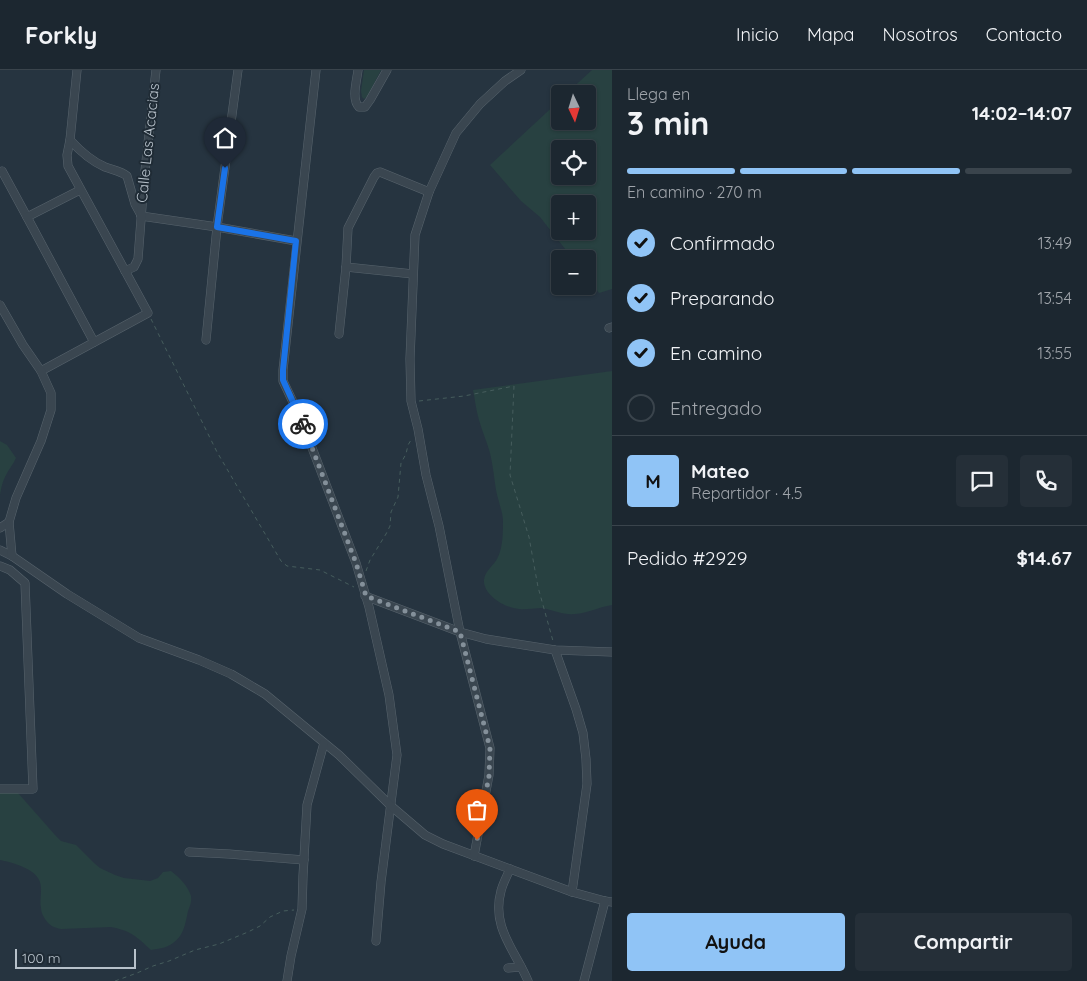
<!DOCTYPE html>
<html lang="es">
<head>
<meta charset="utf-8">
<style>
	:root { --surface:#1c2730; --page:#252f38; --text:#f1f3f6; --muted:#a0a5ab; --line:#3a444c; --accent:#90c4f6 }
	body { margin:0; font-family:Quicksand,sans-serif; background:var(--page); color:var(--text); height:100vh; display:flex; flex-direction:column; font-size:19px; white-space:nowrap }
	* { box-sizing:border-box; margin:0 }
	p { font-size:16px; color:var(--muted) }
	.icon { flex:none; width:28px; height:28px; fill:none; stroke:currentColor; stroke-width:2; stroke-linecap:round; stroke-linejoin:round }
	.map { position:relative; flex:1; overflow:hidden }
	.side { display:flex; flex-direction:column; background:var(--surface); width:475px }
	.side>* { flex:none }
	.needle { width:32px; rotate:176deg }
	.buttons { position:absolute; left:551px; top:15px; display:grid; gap:10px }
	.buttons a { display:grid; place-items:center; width:45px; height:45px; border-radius:5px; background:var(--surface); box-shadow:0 1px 4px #0004,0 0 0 1px var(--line); font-size:25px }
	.scale { position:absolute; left:15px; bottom:12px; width:121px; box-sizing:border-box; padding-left:5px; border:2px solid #b7c1ca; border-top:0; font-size:14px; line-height:18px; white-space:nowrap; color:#b7c1ca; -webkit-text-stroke:4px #1f2b35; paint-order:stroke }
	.pin { position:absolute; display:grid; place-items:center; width:42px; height:42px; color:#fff; margin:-51px -21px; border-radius:50% 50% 50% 0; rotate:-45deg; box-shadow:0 0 5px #0007 }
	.pin .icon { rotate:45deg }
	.courier { position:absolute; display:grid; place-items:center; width:50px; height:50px; margin:-25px; border:4px solid #1a73e8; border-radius:50%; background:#fff; color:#222; box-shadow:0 1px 6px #0007 }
	.overview em { font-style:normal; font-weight:800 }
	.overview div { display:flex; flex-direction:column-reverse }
	.overview { display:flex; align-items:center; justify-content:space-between; height:85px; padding:0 15px }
	h1 { font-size:32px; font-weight:800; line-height:38px }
	.bar { display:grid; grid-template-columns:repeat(4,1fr); gap:8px 5px; align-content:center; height:60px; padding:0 15px }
	.bar i { height:6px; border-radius:4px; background:var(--line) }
	.bar .active { background:var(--accent) }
	.bar p { grid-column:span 4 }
	.line { display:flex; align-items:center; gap:12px; padding:0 15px; border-top:1px solid var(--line) }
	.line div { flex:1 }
	.round { display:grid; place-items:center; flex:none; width:52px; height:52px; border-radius:5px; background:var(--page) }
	ol { padding:0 15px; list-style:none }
	li { display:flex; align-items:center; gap:15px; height:55px }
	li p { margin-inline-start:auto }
	li .icon { padding:5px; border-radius:50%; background:var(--accent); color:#111; stroke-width:4 }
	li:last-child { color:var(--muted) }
	li i { width:28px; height:28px; border:2px solid var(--line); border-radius:50% }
	.cta { display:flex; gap:10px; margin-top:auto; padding:10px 15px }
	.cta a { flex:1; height:58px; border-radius:5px; background:var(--accent); color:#111; font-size:20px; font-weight:800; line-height:58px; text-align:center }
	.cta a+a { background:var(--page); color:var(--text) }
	header { display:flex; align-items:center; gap:30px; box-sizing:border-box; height:70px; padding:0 25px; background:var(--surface); border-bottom:1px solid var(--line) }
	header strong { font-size:24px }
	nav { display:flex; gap:28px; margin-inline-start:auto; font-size:18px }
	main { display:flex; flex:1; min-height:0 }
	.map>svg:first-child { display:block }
</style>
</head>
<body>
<header>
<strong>Forkly</strong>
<nav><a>Inicio</a><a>Mapa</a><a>Nosotros</a><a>Contacto</a></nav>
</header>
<main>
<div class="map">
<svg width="612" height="911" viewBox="0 0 612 911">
	<rect width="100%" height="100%" fill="#263440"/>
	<g fill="#284141" fill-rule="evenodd">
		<path d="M364 0H381L367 27 364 29 362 27 361 21Z"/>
		<path d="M592 0H612V219L599 223 588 208V189H573L540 147 521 131 490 95 560 30V51H588V24H566ZM560 79H588V106H560ZM560 134H588V161H560Z"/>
		<path d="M612 301V535C599 537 588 543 575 544 563 545 553 540 542 538 534 538 526 540 519 539 505 538 483 525 484 510 485 500 494 496 498 487 503 477 503 461 503 450 502 439 498 431 496 420 494 408 493 395 490 383 487 372 482 361 479 350 476 340 475 330 473 320Z"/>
		<path d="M0 371 7 375 16 388C13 395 8 400 5 407 2 413 1 419 0 425Z"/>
		<path d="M0 722 18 723 55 765 61 771 76 775 94 793 100 798 115 805 124 808 150 811 158 808 163 802 171 801C179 807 188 816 191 826 192 831 190 836 188 841 185 855 184 867 170 875 165 878 157 879 151 880 136 866 131 861 111 857L61 859C54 858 49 855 45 849 43 846 41 842 41 838 39 829 44 817 38 808 32 798 11 792 0 790Z"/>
	</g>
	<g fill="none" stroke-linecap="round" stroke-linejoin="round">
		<g stroke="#58646d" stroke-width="9">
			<g id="minor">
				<path d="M316 0 283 300V311L301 349 356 493 369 537 389 625 397 685 381 812 376 871"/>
				<path d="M358 0C357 10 351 29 359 37H365L370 30 387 0"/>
				<path d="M70 70C80 81 91 91 105 97 113 100 121 101 127 106L135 134 141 145"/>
				<path d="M2 101 27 147"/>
				<path d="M80 120 27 147 94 272"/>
				<path d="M141 146 217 157 296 171"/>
				<path d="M346 197 413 204"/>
				<path d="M125 201 134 197 138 189 144 110 156 0"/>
				<path d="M0 235 23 275 41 301 148 243 68 96 67 85 70 70 77 0"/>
				<path d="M609 258 612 257"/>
				<path d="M339 264 346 197 348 158 374 107 377 103 380 102 429 122"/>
				<path d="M206 270 217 157 238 0"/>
				<path d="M0 458 9 452"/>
				<path d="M0 480 12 486 67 524 139 568 199 590 231 604 265 624 339 685 391 736 425 765 443 774 572 822 605 831 612 832"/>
				<path d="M12 486 9 452 16 428 41 371 51 340V323L41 301"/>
				<path d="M0 496 10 500 25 513 33 719H0"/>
				<path d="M365 526 460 562 486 569 555 580 612 582"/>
				<path d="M555 580 576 639 583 663 586 689 587 714 572 822"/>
				<path d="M189 782 229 784 304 790"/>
				<path d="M474 786 489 705 490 678 460 562 439 456 426 405 418 359 411 331 410 289 415 165 429 122 456 63 480 34 505 11 521 0"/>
				<path d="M510 799C507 806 503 813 501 821 491 857 515 880 528 911"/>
				<path d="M508 898 521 897"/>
				<path d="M287 911 291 886 302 839 303 806 307 735 324 673"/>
				<path d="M584 911 605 831"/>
			</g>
		</g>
		<g stroke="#465d5d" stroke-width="1" stroke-dasharray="4 4" stroke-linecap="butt">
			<path d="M151 249 217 382 281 491 287 496 320 500 354 517"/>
			<path d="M419 331 464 326 514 316 510 405 529 467 538 517 553 571"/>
			<path d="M366 501 370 490 386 464 390 456 391 442 398 427 401 393 406 384 408 375 411 370"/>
			<path d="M115 911 137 903 153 896 169 891 195 880 219 874 248 862 260 856 270 847 283 841 294 840"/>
		</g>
		<use href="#minor" stroke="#3a4650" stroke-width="8"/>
	</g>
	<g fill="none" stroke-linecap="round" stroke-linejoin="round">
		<path stroke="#84909a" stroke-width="5" stroke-dasharray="0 9" d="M303 354 356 493 366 526 460 562 490 678 489 706 477 770"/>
		<path stroke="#1a73e8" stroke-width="6" d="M225 98 217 157 296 171 283 300V310L303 354"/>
	</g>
	<g text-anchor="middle" stroke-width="4" stroke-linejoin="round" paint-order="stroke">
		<g font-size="15" fill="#b7c1ca" stroke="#1f2b35">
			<text transform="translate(148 73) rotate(-84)" y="5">Calle Las Acacias</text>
		</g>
	</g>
</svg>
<div class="buttons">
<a><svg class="needle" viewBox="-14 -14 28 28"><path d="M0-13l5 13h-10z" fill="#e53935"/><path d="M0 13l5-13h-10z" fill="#a0a5ab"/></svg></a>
<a><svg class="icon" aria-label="locate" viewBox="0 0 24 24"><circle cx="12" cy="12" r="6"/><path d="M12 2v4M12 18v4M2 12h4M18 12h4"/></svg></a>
<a>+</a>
<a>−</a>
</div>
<div class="scale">100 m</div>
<div class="pin" style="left:477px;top:770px;background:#ea580c"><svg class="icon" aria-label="bag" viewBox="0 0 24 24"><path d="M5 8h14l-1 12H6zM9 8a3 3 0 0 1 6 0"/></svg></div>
<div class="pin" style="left:225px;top:98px;background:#1f2937"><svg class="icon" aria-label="home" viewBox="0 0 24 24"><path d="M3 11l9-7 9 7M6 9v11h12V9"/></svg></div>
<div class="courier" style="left:303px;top:354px"><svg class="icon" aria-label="bike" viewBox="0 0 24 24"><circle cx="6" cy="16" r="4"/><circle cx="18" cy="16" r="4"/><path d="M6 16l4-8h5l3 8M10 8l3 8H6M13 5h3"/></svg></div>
</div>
<section class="side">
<div class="overview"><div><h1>3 min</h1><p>Llega en</p></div><em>14:02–14:07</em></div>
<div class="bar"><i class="active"></i><i class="active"></i><i class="active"></i><i></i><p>En camino · 270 m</p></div>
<ol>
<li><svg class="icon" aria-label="check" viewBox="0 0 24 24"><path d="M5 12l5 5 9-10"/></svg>Confirmado<p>13:49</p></li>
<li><svg class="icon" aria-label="check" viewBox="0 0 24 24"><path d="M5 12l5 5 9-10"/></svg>Preparando<p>13:54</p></li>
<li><svg class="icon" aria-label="check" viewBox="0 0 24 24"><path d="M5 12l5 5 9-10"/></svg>En camino<p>13:55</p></li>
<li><i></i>Entregado</li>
</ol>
<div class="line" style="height:90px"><b class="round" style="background:var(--accent);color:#111">M</b><div><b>Mateo</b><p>Repartidor · 4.5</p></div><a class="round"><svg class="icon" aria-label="chat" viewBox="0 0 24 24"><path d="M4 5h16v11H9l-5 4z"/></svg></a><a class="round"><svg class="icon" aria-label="phone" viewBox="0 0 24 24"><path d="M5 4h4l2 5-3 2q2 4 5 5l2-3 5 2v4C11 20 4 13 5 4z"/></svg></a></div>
<div class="line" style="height:65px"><div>Pedido #2929</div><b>$14.67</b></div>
<div class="cta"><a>Ayuda</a><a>Compartir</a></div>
</section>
</main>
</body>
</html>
